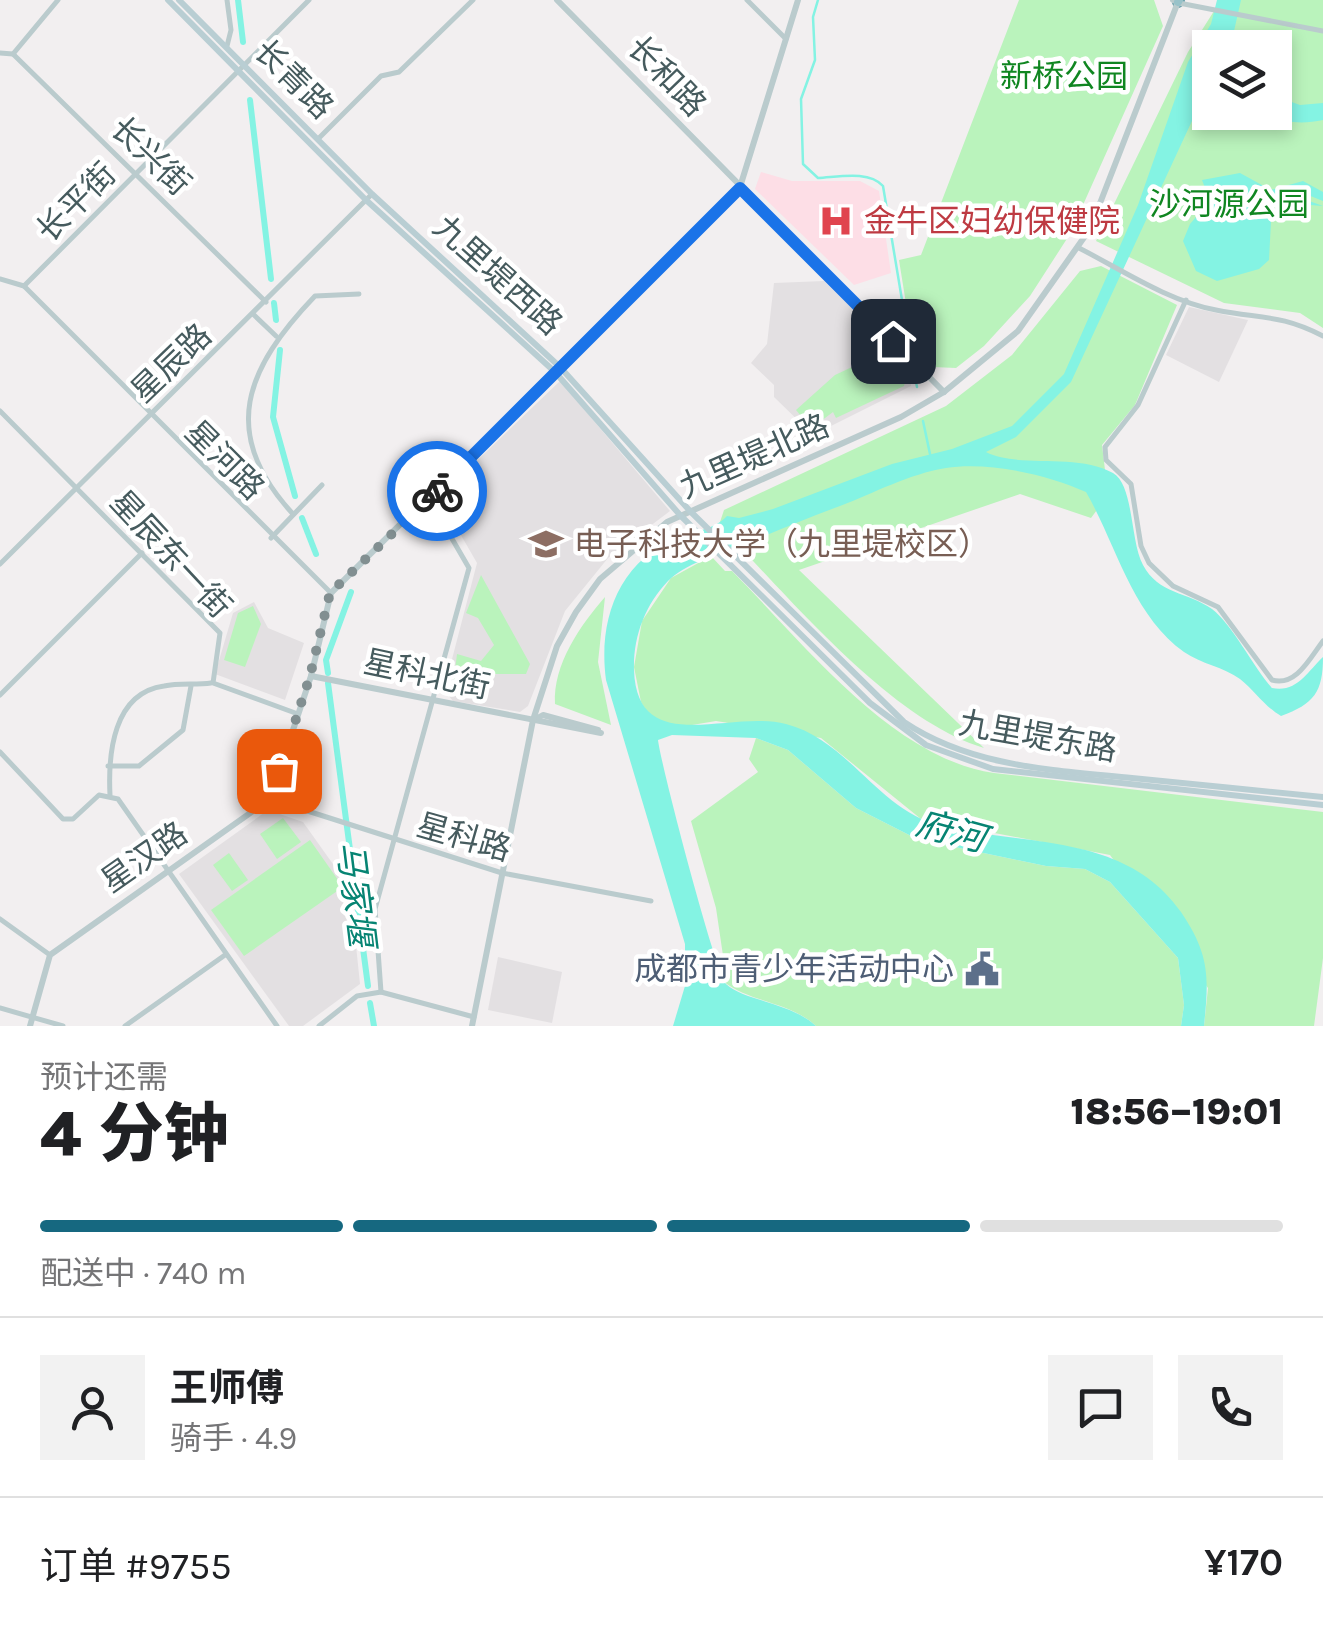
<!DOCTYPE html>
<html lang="zh">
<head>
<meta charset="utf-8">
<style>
	:root { --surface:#fff; --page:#f2f2f2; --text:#202124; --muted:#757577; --line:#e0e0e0; --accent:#166880 }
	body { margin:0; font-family:Karla,"Noto Sans SC",sans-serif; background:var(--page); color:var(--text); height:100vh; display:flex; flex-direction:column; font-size:38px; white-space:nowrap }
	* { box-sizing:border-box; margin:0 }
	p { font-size:32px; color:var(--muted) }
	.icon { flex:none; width:55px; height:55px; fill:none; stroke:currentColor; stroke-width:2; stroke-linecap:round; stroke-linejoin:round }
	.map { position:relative; height:1026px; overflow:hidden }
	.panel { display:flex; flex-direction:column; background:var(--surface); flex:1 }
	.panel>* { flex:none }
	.tools { position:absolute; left:1192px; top:30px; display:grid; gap:20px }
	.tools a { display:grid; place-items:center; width:100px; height:100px; border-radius:0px; background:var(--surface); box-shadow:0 5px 15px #0003; font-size:50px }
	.pin { position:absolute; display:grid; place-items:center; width:85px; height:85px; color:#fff; margin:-42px; border-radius:20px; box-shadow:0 5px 15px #0006 }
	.courier { position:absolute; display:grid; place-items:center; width:100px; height:100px; margin:-50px; border:8px solid #1a73e8; border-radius:50%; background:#fff; color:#222; box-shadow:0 2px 12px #0007 }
	.overview em { font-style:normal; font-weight:800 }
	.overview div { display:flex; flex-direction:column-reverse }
	.overview { display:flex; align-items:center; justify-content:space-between; height:170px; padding:0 40px }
	h1 { font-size:65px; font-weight:800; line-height:75px }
	.bar { display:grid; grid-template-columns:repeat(4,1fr); gap:15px 10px; align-content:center; height:120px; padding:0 40px }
	.bar i { height:12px; border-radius:8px; background:var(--line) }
	.bar .selected { background:var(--accent) }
	.bar p { grid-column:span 4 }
	.line { display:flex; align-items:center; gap:25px; padding:0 40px; border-top:2px solid var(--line) }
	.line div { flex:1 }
	.round { display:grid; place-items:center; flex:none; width:105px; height:105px; border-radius:0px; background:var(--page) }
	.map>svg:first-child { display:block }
</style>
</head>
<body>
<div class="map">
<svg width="1323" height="1026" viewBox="0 0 1323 1026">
	<rect width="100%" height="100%" fill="#f2eff0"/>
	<g fill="#e3e0e2">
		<path d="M824 281 908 363 911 386 813 435 774 397V385L751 363 767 344 774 283Z"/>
		<path d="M1189 307 1248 320 1219 382 1166 355Z"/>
		<path d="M560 381 670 511 608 558 565 611 528 706 520 712 453 701 444 690 477 563 439 497Z"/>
		<path d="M254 602 268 628 304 643 285 700 215 674 233 613Z"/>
		<path d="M268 810 303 822 350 888 360 984 303 1026H289L179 874Z"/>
		<path d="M498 957 562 972 552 1023 488 1010Z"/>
	</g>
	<path fill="#fddee6" d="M761 172 792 181H860L879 191 891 273 854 285 755 189Z"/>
	<g fill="#baf3bc" fill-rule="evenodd">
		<path d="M1019 0H1154L1163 26 1070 234 1030 296 984 346 956 368 933 367 912 341 899 260 921 255Z"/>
		<path d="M1221 0H1323V328L1300 313 1224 303 1096 241 1188 52ZM1210 48H1275V112H1210Z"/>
		<path d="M1101 266 1177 305 1135 405 1102 445 1108 495 1091 518 1020 494 799 570 984 748C890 720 788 596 719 525L724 510 946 406 1012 355 1080 271Z"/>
		<path d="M884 352 902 361 907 374 904 386 836 418 833 412 817 424 813 418 806 422 796 410 835 375Z"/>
		<path d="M711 556 725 571H732C802 641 891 758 994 773L1323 812V958L1314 1026H1204L1208 988 1110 855 921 819 821 738 716 721 680 727 663 724 648 714 641 702 634 667 642 621 671 578Z"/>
		<path d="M481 575 530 664 526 674H493L489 679 478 677 462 688 453 686 457 654 481 661 494 645 478 618 466 613Z"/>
		<path d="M605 597 598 662 611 725 555 704C553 664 580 626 605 597Z"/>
		<path d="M253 606 261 624 245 667 224 660 238 613Z"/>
		<path d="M756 738 788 750 856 808 917 839 1046 866 1085 869 1110 882 1178 958 1184 1005 1181 1026H816C789 1001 750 1003 723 981L726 976 716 908 691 821 758 772 749 759Z"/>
		<path d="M283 818 301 842 277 859 260 834Z"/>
		<path d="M310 840 343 887 244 956 211 910Z"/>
		<path d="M229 853 248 880 232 891 213 865Z"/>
	</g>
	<g fill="#84f3e3">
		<path d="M1217 0H1241L1234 31 1237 47 1210 48V82L1071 382 1016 437 986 452C1019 469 1077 452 1113 473 1134 485 1130 541 1143 565 1158 594 1188 592 1212 609 1233 625 1253 667 1272 688 1297 693 1307 672 1323 657 1323 692 1314 704 1281 716 1264 706 1255 691 1240 679 1224 667 1201 664 1184 652 1132 615 1116 544 1086 492 1049 475 988 461 946 468 909 474 874 493 840 506 804 519 770 534 735 548 712 557 687 563 668 581 645 605 633 637 634 670 637 759 730 709 786 724 849 740 878 811 942 826 1026 846 1126 833 1181 912 1210 955 1209 977 1204 1026H1181L1184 1005 1178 958 1110 882 1085 869 1046 866 917 839 856 808 788 750 756 738 672 735 658 740C661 766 716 974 726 984 744 1001 790 1002 816 1026H673L685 986V944L606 680C598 620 618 562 678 537 696 530 712 531 727 516L739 518 773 509 892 464 952 449 1012 426 1064 374 1138 205 1188 62 1211 24Z"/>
		<path d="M1275 96 1300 105 1323 103V120C1304 124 1284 124 1267 113L1275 112Z"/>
		<path d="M1240 173 1271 190 1303 181 1323 192V201L1303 193 1301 198 1323 206 1272 202 1269 260 1259 269 1217 281 1196 271 1183 241 1190 224 1210 201 1202 180Z"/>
	</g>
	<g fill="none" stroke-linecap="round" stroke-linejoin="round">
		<g stroke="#84f3e3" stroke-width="2.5">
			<path d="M818 0 813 17 815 60 801 99 803 164 818 178C838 177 869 170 883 186L908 336"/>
			<path d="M913 367 917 387"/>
			<path d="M923 421 930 454"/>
		</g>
		<g stroke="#84f3e3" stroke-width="6">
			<path d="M238 0 243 42"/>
			<path d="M250 100 271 279"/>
			<path d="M274 303 276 320"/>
			<path d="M280 350 273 417 295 496"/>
			<path d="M302 518 316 554"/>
			<path d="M328 673 326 660 351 592"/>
			<path d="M328 683 368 986"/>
			<path d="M370 1003 374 1026"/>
		</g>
		<g stroke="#6ea3ae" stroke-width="12">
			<path id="trunk" d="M1178 2 1179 0"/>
		</g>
		<g stroke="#bacbcd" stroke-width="5">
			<path d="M747 0 786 39"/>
			<path d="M1179 3 1323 31"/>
			<path d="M227 46 231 30 227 0"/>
			<path d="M0 53 13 54 266 302"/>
			<path d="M13 54 58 0"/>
			<path d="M318 139 381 76 399 72 473 0"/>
			<path d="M1079 248C1122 270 1168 301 1216 310 1261 319 1280 314 1323 336"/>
			<path d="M0 279 24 286 331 593"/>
			<path d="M24 286 309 0"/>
			<path d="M1186 300 1138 405 1105 447 1106 460 1131 484 1141 546 1149 563 1173 586 1218 607 1272 680C1296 687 1310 658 1323 641"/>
			<path d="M253 314 276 336"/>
			<path d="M0 411 220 633 213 683 298 714"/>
			<path d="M293 514C218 433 246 368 315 296L359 294"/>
			<path d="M271 538 322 485"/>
			<path d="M0 564 372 194"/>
			<path d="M0 695 142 553"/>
			<path d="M0 752 63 819H73L99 795 118 799 277 1026"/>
			<path d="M108 766H139L183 730 191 686"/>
			<path d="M110 795C108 754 113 693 164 686 179 683 196 685 211 683"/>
			<path d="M270 799 502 873 651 901"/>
			<path d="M0 919 50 955"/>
			<path d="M381 992 375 909 469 568 429 499"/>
			<path d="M0 1008 63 1026"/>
			<path d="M125 1026 225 955"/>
			<path d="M319 1026 357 996 381 992 474 1017"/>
		</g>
		<g stroke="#bacbcd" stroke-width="6">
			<path d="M557 0 944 392"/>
			<path d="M311 676 601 733"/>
			<path d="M534 720 543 715 598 730"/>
			<path d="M30 1026 50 955 270 799 311 676 331 593 740 187 798 0"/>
			<path d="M472 1026 533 720 557 646 576 612 600 579 667 522 901 417 944 392 1018 331 1090 229 1178 2 1173 0"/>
		</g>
		<g stroke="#b9ced3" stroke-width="6">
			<path d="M168 0 366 200 555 372 680 515 870 703 926 745 993 769 1323 805"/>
			<path d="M179 0 372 194 560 367 690 511 904 722C971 767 1053 770 1132 778 1196 784 1259 791 1323 797"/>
		</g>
		<use href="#trunk" stroke="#98c2c9" stroke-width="8"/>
	</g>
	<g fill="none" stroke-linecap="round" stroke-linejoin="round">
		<path stroke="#828f91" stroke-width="10" stroke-dasharray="0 18" d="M279 771 310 676 330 593 437 491"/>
		<path stroke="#1a73e8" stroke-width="12" d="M437 491 740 188 893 341"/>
	</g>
	<defs>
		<g id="hospital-bare" transform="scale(2.7)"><path d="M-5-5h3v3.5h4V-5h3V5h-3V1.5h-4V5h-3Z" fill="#e0444e" stroke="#fff" stroke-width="2.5" paint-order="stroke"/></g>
		<g id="university-bare" transform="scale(2.7)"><path d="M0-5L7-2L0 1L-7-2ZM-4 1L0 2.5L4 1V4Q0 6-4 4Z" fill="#8d6e63" stroke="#fff" stroke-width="2.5" paint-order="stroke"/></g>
		<g id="civic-bare" transform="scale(2.7)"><path d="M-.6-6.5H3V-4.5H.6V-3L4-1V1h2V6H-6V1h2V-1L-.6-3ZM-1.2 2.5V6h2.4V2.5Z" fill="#5c6f8a" stroke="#fff" stroke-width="2.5" paint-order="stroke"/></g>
	</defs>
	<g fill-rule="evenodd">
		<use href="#hospital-bare" x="836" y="221"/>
		<use href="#university-bare" x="546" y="544"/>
		<use href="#civic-bare" x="982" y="969"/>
	</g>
	<g text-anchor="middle" stroke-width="9" stroke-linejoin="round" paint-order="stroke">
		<g font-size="32" fill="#465b5e" stroke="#fff">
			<text transform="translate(667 76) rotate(46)" y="11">长和路</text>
			<text transform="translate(294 79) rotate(45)" y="11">长青路</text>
			<text transform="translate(151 156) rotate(44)" y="11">长兴街</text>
			<text transform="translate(76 202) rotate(-45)" y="11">长平街</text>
			<text transform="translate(498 275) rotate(42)" y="11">九里堤西路</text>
			<text transform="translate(171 363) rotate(-44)" y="11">星辰路</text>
			<text transform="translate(754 456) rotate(-24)" y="11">九里堤北路</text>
			<text transform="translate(225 460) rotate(45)" y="11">星河路</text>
			<text transform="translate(171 554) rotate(47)" y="11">星辰东一街</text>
			<text transform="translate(427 674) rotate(12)" y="11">星科北街</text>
			<text transform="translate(1038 736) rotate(10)" y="11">九里堤东路</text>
			<text transform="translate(464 837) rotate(16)" y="11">星科路</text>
			<text transform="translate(144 857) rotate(-35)" y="11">星汉路</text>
		</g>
		<g font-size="32" fill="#108621" stroke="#fff">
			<text x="1064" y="87">新桥公园</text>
			<text x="1229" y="215">沙河源公园</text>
		</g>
		<g font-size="32" fill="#be3a42" stroke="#fff" text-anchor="start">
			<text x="864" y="232">金牛区妇幼保健院</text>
		</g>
		<g font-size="32" fill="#785e54" stroke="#fff" text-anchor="start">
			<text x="574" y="555">电子科技大学（九里堤校区）</text>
		</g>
		<g font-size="32" fill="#4e5e75" stroke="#fff" text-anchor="end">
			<text x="954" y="980">成都市青少年活动中心</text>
		</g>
		<g font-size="35" font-style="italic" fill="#068473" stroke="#fff">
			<text transform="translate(951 831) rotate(15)" y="12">府河</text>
			<text transform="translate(356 894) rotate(83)" y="12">马家堰</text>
		</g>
	</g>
</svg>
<div class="tools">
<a><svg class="icon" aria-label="layers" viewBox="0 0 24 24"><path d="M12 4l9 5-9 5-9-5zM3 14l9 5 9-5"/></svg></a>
</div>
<div class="pin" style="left:279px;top:771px;background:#ea580c"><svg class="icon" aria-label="bag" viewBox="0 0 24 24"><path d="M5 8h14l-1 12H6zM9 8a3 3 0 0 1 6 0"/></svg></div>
<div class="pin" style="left:893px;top:341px;background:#1f2937"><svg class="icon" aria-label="home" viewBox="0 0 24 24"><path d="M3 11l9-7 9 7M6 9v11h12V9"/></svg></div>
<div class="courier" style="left:437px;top:491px"><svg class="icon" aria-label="bike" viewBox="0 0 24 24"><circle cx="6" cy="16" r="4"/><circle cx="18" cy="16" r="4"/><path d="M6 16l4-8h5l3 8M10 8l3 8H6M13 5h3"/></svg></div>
</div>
<section class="panel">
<div class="overview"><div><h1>4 分钟</h1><p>预计还需</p></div><em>18:56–19:01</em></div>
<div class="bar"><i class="selected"></i><i class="selected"></i><i class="selected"></i><i></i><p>配送中 · 740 m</p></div>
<div class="line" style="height:180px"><a class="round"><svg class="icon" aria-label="person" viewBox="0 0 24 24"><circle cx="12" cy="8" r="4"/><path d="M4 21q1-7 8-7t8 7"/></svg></a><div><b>王师傅</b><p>骑手 · 4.9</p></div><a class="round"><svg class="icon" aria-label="chat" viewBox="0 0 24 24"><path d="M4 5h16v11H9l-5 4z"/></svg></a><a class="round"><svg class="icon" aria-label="phone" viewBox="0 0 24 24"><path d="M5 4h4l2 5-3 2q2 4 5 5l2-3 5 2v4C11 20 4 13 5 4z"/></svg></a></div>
<div class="line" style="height:130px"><div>订单 #9755</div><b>¥170</b></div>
</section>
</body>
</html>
